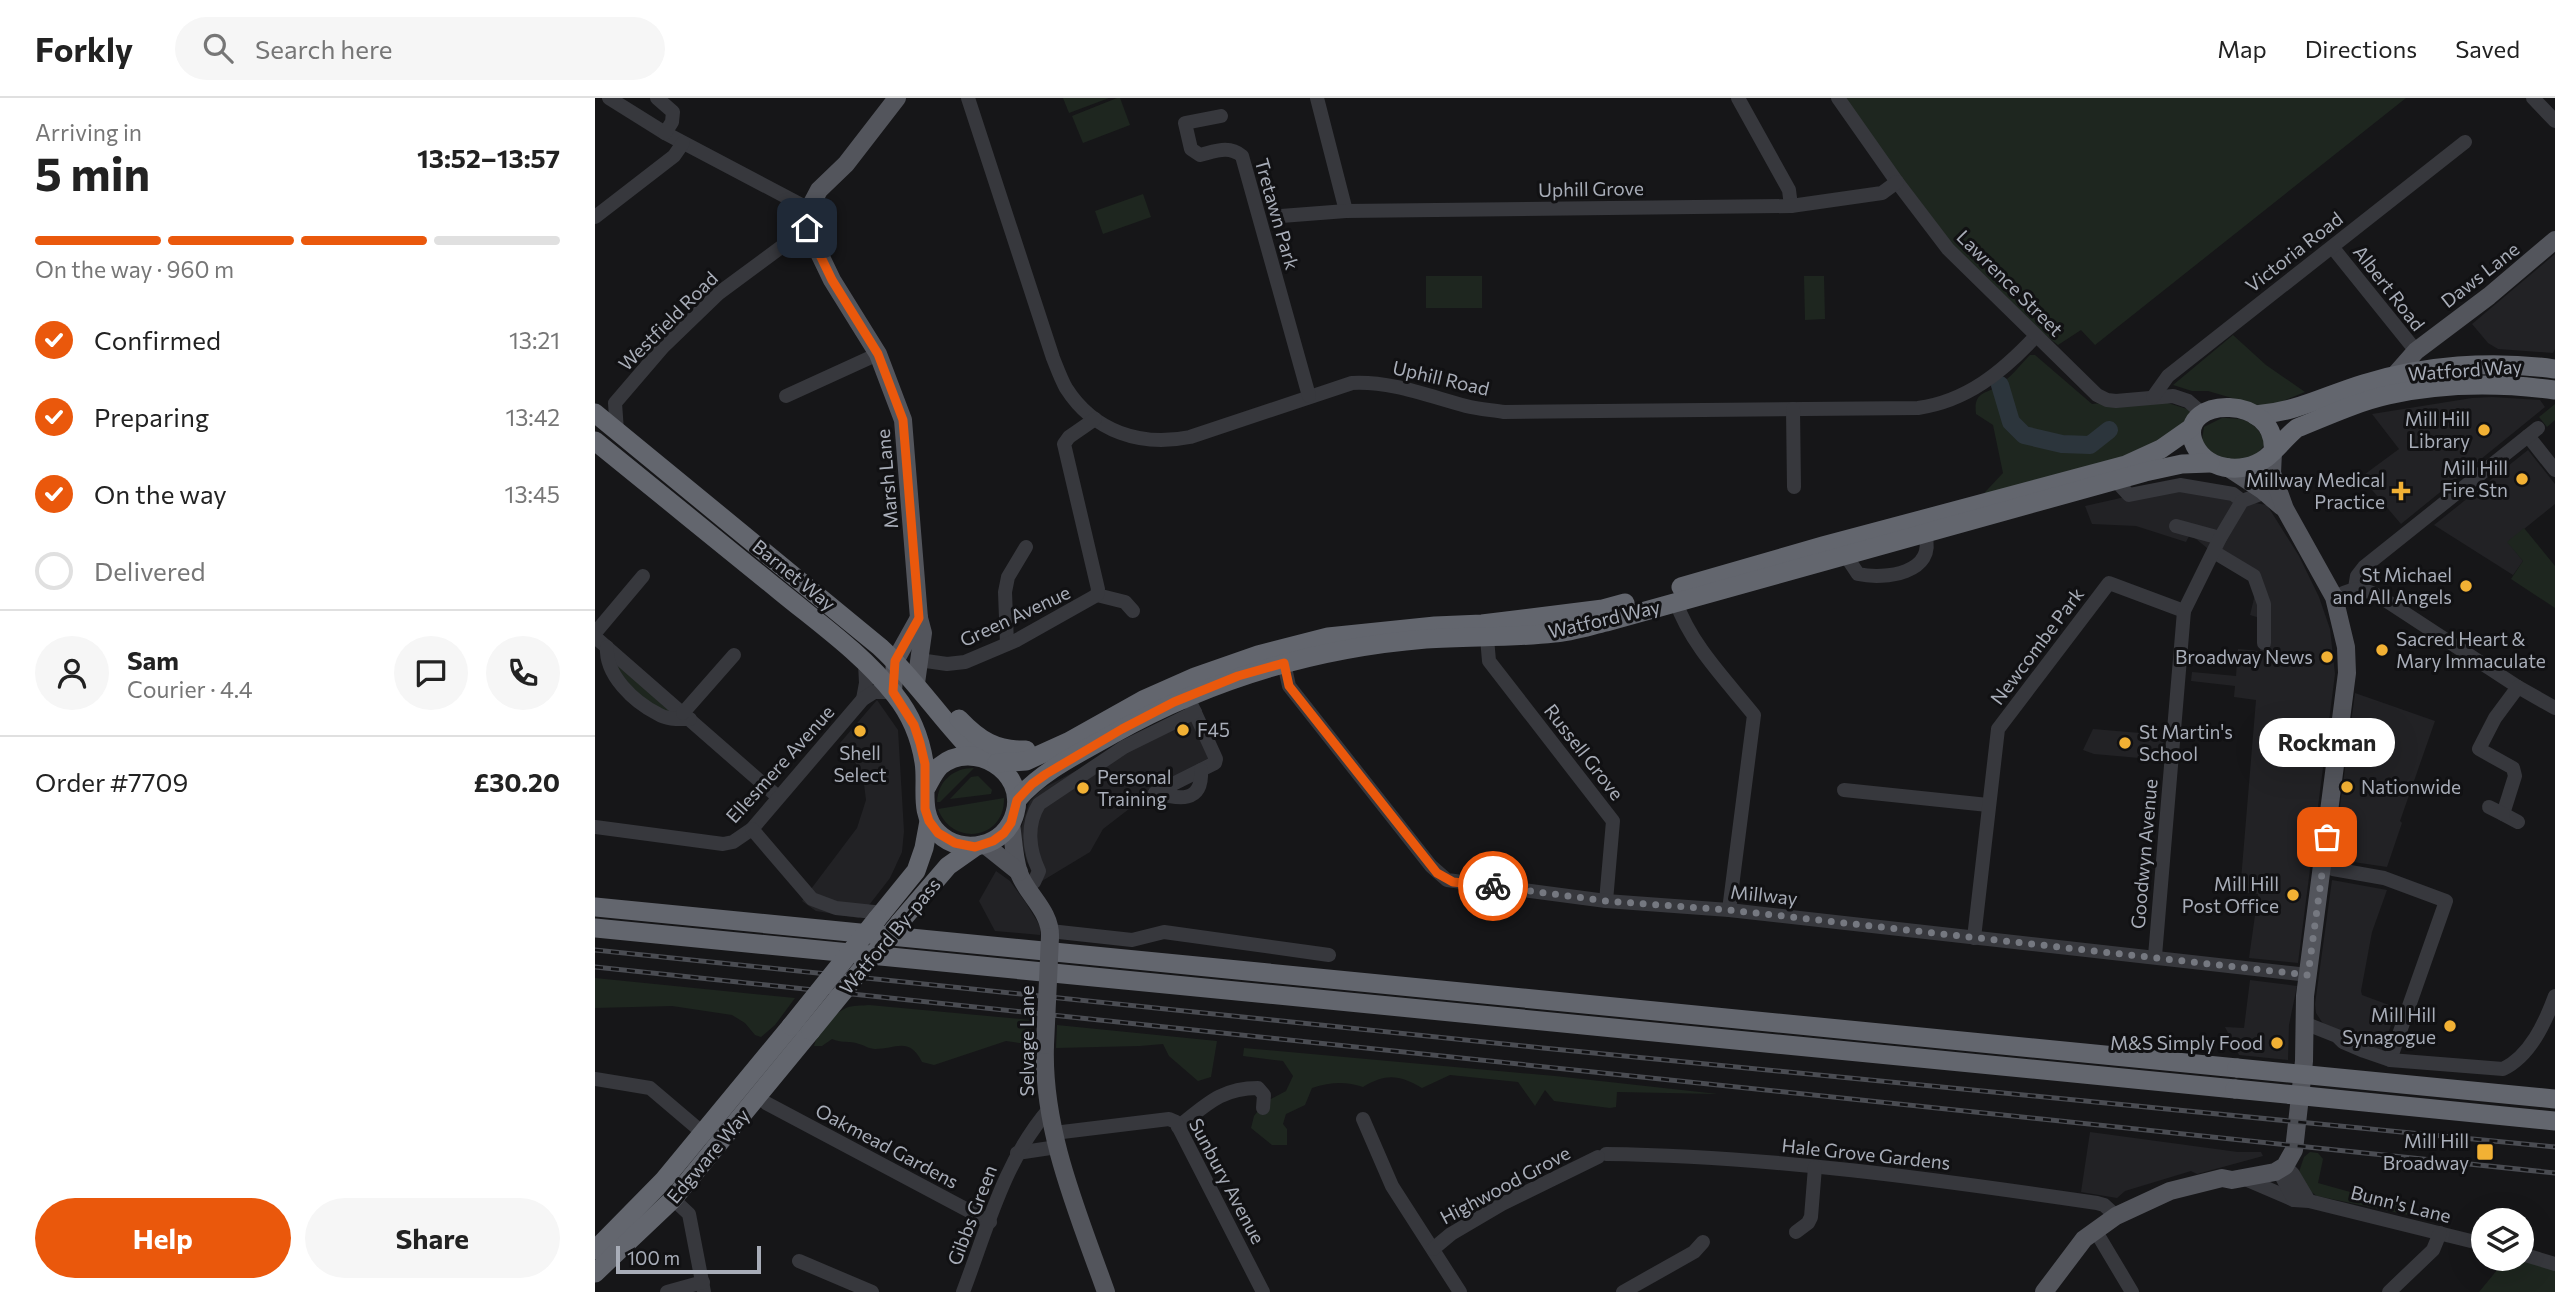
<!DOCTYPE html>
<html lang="en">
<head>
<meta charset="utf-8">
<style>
	:root { --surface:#fff; --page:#f6f6f6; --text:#222; --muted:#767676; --line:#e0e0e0; --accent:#ea580c }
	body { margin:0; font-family:Commissioner,sans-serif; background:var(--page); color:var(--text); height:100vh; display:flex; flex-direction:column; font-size:26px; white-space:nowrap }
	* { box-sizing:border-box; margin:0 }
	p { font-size:23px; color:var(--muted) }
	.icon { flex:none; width:38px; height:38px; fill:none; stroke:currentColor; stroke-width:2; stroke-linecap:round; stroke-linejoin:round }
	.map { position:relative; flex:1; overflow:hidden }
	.panel { display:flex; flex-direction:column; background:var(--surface); width:595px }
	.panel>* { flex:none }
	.controls { position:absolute; left:1876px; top:1110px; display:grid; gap:14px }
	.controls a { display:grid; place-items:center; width:63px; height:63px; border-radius:50%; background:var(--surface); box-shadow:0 7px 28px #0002; font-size:35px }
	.scale { position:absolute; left:21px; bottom:18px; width:145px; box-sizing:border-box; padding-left:7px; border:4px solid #a8adb8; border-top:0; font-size:19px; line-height:24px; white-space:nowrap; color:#a8adb8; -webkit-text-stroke:5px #111113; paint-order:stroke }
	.pin { position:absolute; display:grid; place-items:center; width:60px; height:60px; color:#fff; margin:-30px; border-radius:14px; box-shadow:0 4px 10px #0006 }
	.courier { position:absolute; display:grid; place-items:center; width:70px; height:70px; margin:-35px; border:5px solid #ea580c; border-radius:50%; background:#fff; color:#222; box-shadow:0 2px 9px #0007 }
	.bubble { position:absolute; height:49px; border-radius:24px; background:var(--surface); box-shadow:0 7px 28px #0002; font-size:23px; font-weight:700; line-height:49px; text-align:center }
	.headline em { font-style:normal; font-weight:700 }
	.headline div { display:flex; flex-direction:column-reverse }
	.headline { display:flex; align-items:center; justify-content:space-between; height:119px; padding:0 35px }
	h1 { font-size:46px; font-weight:700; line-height:52px }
	.bar { display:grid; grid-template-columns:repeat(4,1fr); gap:10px 7px; align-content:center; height:84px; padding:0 35px }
	.bar i { height:9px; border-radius:5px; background:var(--line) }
	.bar .on { background:var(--accent) }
	.bar p { grid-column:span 4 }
	.line { display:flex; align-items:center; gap:18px; padding:0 35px; border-top:2px solid var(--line) }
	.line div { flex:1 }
	.round { display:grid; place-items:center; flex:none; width:74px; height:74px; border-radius:37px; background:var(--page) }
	ol { padding:0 35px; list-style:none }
	li { display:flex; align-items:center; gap:21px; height:77px }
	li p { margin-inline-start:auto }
	li .icon { padding:7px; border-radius:50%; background:var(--accent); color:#fff; stroke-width:4 }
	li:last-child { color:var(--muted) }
	li i { width:38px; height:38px; border:4px solid var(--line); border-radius:50% }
	.primary-button { display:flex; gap:14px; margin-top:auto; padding:14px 35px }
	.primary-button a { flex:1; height:80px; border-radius:42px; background:var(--accent); color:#fff; font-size:28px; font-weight:700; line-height:80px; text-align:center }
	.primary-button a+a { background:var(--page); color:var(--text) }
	header { display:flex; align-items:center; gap:42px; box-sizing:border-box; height:98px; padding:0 35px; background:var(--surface); border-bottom:2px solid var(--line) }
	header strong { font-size:33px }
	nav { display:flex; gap:38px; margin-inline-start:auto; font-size:24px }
	.search { width:490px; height:63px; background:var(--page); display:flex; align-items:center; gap:18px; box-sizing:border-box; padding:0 24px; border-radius:38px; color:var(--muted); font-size:26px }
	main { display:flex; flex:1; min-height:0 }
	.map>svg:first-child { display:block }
</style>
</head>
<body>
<header>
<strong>Forkly</strong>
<div class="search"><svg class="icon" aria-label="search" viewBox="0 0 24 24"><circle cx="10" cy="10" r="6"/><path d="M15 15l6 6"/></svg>Search here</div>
<nav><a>Map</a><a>Directions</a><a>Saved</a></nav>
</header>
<main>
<section class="panel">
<div class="headline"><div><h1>5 min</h1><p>Arriving in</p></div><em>13:52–13:57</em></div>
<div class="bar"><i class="on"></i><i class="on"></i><i class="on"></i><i></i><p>On the way · 960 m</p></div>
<ol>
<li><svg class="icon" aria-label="check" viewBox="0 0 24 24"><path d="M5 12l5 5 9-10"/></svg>Confirmed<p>13:21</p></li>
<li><svg class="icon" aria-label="check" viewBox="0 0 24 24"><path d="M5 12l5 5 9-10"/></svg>Preparing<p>13:42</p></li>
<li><svg class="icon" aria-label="check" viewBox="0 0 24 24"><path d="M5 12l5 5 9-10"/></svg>On the way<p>13:45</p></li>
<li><i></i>Delivered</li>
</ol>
<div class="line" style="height:126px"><a class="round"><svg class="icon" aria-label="person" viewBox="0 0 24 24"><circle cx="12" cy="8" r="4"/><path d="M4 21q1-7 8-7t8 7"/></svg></a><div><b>Sam</b><p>Courier · 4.4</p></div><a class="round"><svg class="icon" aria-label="chat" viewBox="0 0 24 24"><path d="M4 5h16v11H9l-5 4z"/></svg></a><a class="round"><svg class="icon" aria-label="phone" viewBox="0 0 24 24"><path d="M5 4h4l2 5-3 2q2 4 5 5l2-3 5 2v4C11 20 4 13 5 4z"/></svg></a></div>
<div class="line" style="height:91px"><div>Order #7709</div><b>£30.20</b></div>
<div class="primary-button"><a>Help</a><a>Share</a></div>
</section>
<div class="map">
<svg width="1960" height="1194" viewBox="0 0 1960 1194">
	<rect width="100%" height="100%" fill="#161618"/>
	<g fill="#222225">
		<path d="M1960 156V251L1958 255 1903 251 1893 245 1877 226Z"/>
		<path d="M1897 299 1945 302 1950 309 1806 426 1766 379 1804 351 1777 316 1877 300Z"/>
		<path d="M1933 352 1960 386V406L1913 444 1928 463 1918 477 1839 427Z"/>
		<path d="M1570 390 1672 407 1704 458 1724 499 1735 531 1740 576 1703 865 1654 860 1663 796 1645 794 1661 602 1639 599 1640 588 1596 583 1597 574 1641 578 1643 551 1665 553 1668 521 1655 517 1662 488 1651 472 1612 450 1595 436 1591 444 1541 428 1497 426 1490 408Z"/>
		<path d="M1760 595 1840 623 1805 723 1807 725 1792 769 1738 761Z"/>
		<path d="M282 602 303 632 309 733 307 754 295 780 264 820 221 813 207 803 262 730 271 702 268 678 257 659 245 645Z"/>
		<path d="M596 612 619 662 556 694 508 731 495 754 447 783 432 764 426 742V730L435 703 447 691 460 684Z"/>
		<path d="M1498 631 1569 637 1567 662 1499 656 1488 652Z"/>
		<path d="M401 773 415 783 431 805 445 828V837L400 833 384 803Z"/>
		<path d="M1737 782 1792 792 1777 834 1766 893 1767 897 1802 910 1787 953 1735 931 1727 924 1721 915 1720 906Z"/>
		<path d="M1655 882 1702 888 1694 927 1693 962 1644 957 1630 929 1649 930Z"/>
		<path d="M1495 1034 1643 1054H1666L1668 1058 1602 1076 1596 1073 1530 1093 1522 1100 1486 1094Z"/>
	</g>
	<g fill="#1e261f">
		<path d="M468 0H514L474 15Z"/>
		<path d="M522 0H525L535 27 488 45 477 18Z"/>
		<path d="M1243 0H1811L1500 247 1486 232 1463 247 1389 189Z"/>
		<path d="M548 96 556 119 508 136 500 113Z"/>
		<rect x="831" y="178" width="56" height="32"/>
		<path d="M1209 178H1229L1230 221 1210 222Z"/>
		<path d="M1638 237 1671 267 1710 294 1671 310 1613 293H1597L1578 287Z"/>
		<path d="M1435 257H1440L1497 306 1557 300 1608 316 1566 351 1378 407 1408 375 1398 327 1381 316C1378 292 1392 297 1406 286 1417 278 1426 266 1435 257Z"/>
		<path d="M1960 306V322L1952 329 1944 319Z"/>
		<path d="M1627 320C1650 320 1661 323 1670 345 1659 370 1617 365 1607 342L1609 329Z"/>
		<path d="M1929 430 1960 468V510L1916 481 1928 463 1912 444Z"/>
		<path d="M17 561 80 618 46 600 15 562Z"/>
		<path d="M379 670 345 704H342C343 683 358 670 379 670Z"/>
		<path d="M383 678 397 692 396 696 355 701 376 679Z"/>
		<path d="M409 700C410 742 357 749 343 711Z"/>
		<path d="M0 880 200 900 180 927 166 939 160 937 150 925 137 917 77 908 0 910Z"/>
		<path d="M274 907 436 922 437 947 411 943 339 967 327 964C314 938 301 951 280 951 274 951 269 947 264 946 253 942 249 946 237 941L227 948H219C223 933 237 917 251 910 257 907 267 908 274 907Z"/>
		<path d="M462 927 622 943 616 979 603 983 574 958 568 946 545 948 461 950Z"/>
		<path d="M649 950 960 978 1123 996 1022 994 1021 1009 1015 1010 959 1003 950 992 940 1008 923 984 855 977 827 990C804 977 792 975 768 989 750 983 736 984 717 990L710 1007 691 1016 688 1026 692 1031V1047H677L656 1030 659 1018 670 1004 691 993 698 978 688 963 648 958Z"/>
		<path d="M1715 1054 1723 1055 1728 1061 1723 1085 1852 1121V1125L1722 1098 1712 1091 1704 1074 1709 1059Z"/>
		<path d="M1912 1160H1927L1960 1166V1194H1884Z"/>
	</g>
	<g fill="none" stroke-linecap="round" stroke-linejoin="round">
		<path stroke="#2c353c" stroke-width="18" d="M1405 287 1416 324 1429 337 1467 346 1495 347 1514 332"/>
		<g stroke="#37383d" stroke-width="14">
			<path d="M14 0 70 35 214 111"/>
			<path d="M62 0 78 14 77 24 70 35"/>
			<path d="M373 0 458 260C462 270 466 281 471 290 499 334 546 349 595 339L757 285C797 283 833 298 871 308 883 311 897 312 909 314L1323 310C1372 303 1407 274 1440 239"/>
			<path d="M722 0 751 113"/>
			<path d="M1143 0 1194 92 1196 108"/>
			<path d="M1243 0 1302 84 1353 151 1502 297 1512 302 1521 303 1578 298 1593 303 1608 316"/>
			<path d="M1938 0 1960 23"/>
			<path d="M626 18 590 25 596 51 605 57C621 53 634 47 647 58L714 298"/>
			<path d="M686 118 751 113 1196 108 1287 95 1302 84"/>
			<path d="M0 119 79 58 88 45"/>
			<path d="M1738 150 1821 253"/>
			<path d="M191 298 283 256"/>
			<path d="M1558 299 1573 278 1870 44"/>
			<path d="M1198 311 1199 389"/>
			<path d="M22 333 20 305 68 249 124 195 212 130"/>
			<path d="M1933 338 1960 372"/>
			<path d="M1521 383 1534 397 1585 387 1638 396 1647 403"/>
			<path d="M1581 428 1625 440"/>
			<path d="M1619 454 1659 478 1669 506V545"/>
			<path d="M1251 458 1263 476C1290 482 1342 475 1330 437"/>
			<path d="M1760 490 1762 478 1769 469 1943 330"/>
			<path d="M502 497 530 504 538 513"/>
			<path d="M1739 499C1760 490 1762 488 1784 498L1923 589 1960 610"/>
			<path d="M1081 504C1096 547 1131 582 1159 617L1134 812"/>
			<path d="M0 535 48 478"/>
			<path d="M0 539 183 699"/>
			<path d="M892 540 894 563 1018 723 1011 803"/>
			<path d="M412 546 410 494 413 479 431 449"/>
			<path d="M12 549C10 577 39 604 63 616 72 622 84 621 95 621"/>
			<path d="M324 562 352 566 370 564 422 542 502 497 503 491 469 346 474 339 500 321"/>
			<path d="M689 565 694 588 836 768 852 782 1011 803 1134 812 1713 877"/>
			<path d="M1923 589 1900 620 1884 651 1918 670 1920 678 1908 716 1923 724"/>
			<path d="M268 601 271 585 270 565"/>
			<path d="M88 615 139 557"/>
			<path d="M1249 692 1393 707"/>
			<path d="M560 695 620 665 621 661 596 606"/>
			<path d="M560 695C583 701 608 706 606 672"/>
			<path d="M1894 709 1908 716"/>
			<path d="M0 729 128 746 138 744 157 731 268 601 279 594H298"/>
			<path d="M157 731 217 801 241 810 288 815"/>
			<path d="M1738 771 1789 780 1851 803 1795 962"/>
			<path d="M432 788 439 784 444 773C434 752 431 727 444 706L529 649 600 614"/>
			<path d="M455 833 537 842 569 834 734 857"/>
			<path d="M1379 840 1403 631 1514 485 1589 513"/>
			<path d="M1560 858 1589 513 1625 440 1647 403 1663 397 1667 392"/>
			<path d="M1709 925 1742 938 1748 944 1769 953 1795 962 1908 971C1935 958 1950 925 1960 898"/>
			<path d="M0 981 55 990 115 1041"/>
			<path d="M171 1005 395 1124"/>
			<path d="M768 1021 797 1088 865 1194"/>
			<path d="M583 1029C611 1007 626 990 663 990L669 997 668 1010"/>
			<path d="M459 1035 574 1021 581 1024 668 1194"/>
			<path d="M422 1055 462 1049"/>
			<path d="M1011 1056C1175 1058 1339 1081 1502 1105L1509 1107 1521 1118"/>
			<path d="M1648 1080 1699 1102"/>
			<path d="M78 1101 94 1116 109 1194"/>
			<path d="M1714 1103 1698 1076 1690 1068 1687 1079 1699 1102 1714 1103 1888 1146"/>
			<path d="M1500 1132 1537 1194"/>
			<path d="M1201 1134 1213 1125 1216 1119 1220 1069"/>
			<path d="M838 1151 856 1136 907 1106 1003 1059"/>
			<path d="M1927 1156 1960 1166"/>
			<path d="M204 1163 277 1194"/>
			<path d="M72 1194 108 1184"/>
			<path d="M368 1194C392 1131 409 1063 454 1011"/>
			<path d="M1028 1194 1099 1154 1108 1144"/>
			<path d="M1794 1194 1838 1152 1845 1135"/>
		</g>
		<g stroke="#53555c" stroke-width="18">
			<path d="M302 0 251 66 224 92 214 111 212 130 237 182 283 256 308 322 324 520 328 535 321 585"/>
			<path d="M1799 278 1821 253 1894 198 1960 142"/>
			<path d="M1632 369 1667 392 1687 409"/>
			<path d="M298 594 300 563 324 520"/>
			<path d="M416 725C418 740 419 760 424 775 432 797 456 813 455 839"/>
			<path d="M389 746 424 774"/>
			<path d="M450 947C447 1033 483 1115 511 1194"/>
			<path d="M1449 1194 1489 1141 1521 1118 1575 1093 1627 1080 1637 1082 1680 1074 1690 1068 1699 1052 1709 963 1710 898 1752 575 1751 549 1739 499 1690 411 1677 375 1678 354"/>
		</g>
		<g stroke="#63666e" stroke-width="19">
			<path d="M0 315 285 549C321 582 347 623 381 657"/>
			<path d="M1660 317C1702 314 1729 298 1768 286 1829 267 1897 262 1960 271"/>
			<path d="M0 343C62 393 124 444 186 494 225 526 269 557 300 597 316 617 325 639 329 664 333 689 323 715 343 735 367 759 411 749 420 715 432 673 378 641 345 668 339 674 335 683 331 690"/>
			<path d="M1678 354C1684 295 1583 298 1598 343 1608 372 1647 378 1671 360 1682 351 1691 339 1702 330 1732 318 1762 304 1793 297 1847 285 1906 285 1960 292"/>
			<path d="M1086 489 1228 448 1531 367 1566 351 1596 330"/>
			<path d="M364 621C384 642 401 653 431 652"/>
			<path d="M402 665 431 663 473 644 548 602 600 579 663 557 733 539 840 528 887 526 1008 511 1030 505"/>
			<path d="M422 702C446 673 485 655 518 636 614 582 720 550 831 541 873 538 916 540 959 535 976 534 994 528 1011 524L1550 374 1587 366 1615 365"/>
			<path d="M0 809 1642 970"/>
			<path d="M282 821 321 773 329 750 334 723"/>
			<path d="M305 824 353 768 380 749"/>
			<path d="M0 830 1640 991"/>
			<path d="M0 1152 68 1083 196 928"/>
			<path d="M0 1175 78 1101 216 933"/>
		</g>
		<g stroke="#4a4c52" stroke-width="5">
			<g id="rail">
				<path d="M0 852 948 950 1960 1049"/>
				<path d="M0 869 1960 1075"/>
			</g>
		</g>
		<use href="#rail" stroke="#111113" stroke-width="2.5" stroke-dasharray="8" stroke-linecap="butt"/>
		<path stroke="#53555c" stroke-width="18" d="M450 947 455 839"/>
		<g stroke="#63666e" stroke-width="19">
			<path d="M196 928 282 821"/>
			<path d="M216 933 305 824"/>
			<path d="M1642 970 1960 1001"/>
			<path d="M1640 991 1960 1023"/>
		</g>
	</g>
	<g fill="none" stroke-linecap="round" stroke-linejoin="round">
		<path stroke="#757880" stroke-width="7" stroke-dasharray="0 12.6" d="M898 788 1011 803 1134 812 1713 877 1732 739"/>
		<path stroke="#ea580c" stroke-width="9" d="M212 130 237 182 283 256 308 322 324 520 300 563 298 594 319 627 325 645 330 666V711L334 723 343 735 360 745 380 749 398 743 409 735 416 725 422 702 437 686 451 676 527 631 579 604 643 578 689 565 694 588 842 775 858 784 898 788"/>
	</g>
	<g fill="#f2b134" stroke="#111113" stroke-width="2.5">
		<circle cx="1889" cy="332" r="7"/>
		<circle cx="1927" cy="381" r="7"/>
		<path d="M1802.5 382.5h7v7h7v7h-7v7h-7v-7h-7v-7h7z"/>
		<circle cx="1871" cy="488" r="7"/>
		<circle cx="1787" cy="552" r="7"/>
		<circle cx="1732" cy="559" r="7"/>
		<circle cx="588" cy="632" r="7"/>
		<circle cx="265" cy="633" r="7"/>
		<circle cx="1530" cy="645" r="7"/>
		<circle cx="1752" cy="689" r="7"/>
		<circle cx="488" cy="690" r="7"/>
		<circle cx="1698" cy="797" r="7"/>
		<circle cx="1855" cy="928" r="7"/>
		<circle cx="1682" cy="945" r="7"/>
		<rect x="1881" y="1045" width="18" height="18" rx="3.5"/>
	</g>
	<g text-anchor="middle" stroke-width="6" stroke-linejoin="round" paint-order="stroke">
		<g font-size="19" fill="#a8adb8" stroke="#111113">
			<text transform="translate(996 91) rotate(-1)" y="7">Uphill Grove</text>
			<text transform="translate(682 116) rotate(74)" y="7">Tretawn Park</text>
			<text transform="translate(1699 154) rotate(-38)" y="7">Victoria Road</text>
			<text transform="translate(1885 177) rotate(-38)" y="7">Daws Lane</text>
			<text transform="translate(1415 185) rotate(45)" y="7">Lawrence Street</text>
			<text transform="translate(1794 190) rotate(52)" y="7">Albert Road</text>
			<text transform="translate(73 223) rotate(-45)" y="7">Westfield Road</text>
			<text transform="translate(1870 272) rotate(-4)" y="7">Watford Way</text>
			<text transform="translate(846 280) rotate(13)" y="7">Uphill Road</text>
			<text transform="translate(292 381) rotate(-95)" y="7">Marsh Lane</text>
			<text transform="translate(199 477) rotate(39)" y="7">Barnet Way</text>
			<text transform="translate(420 518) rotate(-25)" y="7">Green Avenue</text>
			<text transform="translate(1009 521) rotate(-13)" y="7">Watford Way</text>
			<text transform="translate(1442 548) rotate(-53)" y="7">Newcombe Park</text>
			<text transform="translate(989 654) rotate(52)" y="7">Russell Grove</text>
			<text transform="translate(185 666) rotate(-48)" y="7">Ellesmere Avenue</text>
			<text transform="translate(1549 756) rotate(-85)" y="7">Goodwyn Avenue</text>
			<text transform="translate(1169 797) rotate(6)" y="7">Millway</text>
			<text transform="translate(295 838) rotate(-50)" y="7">Watford By-pass</text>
			<text transform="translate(432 943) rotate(-90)" y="7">Selvage Lane</text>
			<text transform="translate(292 1048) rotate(28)" y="7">Oakmead Gardens</text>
			<text transform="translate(1271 1056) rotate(6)" y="7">Hale Grove Gardens</text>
			<text transform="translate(113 1058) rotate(-50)" y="7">Edgware Way</text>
			<text transform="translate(632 1083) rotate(62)" y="7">Sunbury Avenue</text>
			<text transform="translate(910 1087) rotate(-28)" y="7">Highwood Grove</text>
			<text transform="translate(1806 1106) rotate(14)" y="7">Bunn's Lane</text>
			<text transform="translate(377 1117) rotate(-69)" y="7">Gibbs Green</text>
		</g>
		<g font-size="19" fill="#a8adb8" stroke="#111113" text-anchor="end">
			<text x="1875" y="328">Mill Hill<tspan x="1875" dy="22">Library</tspan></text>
			<text x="1913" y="377">Mill Hill<tspan x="1913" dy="22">Fire Stn</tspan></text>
			<text x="1790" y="389">Millway Medical<tspan x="1790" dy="22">Practice</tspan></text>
			<text x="1857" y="484">St Michael<tspan x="1857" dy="22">and All Angels</tspan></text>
			<text x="1801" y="548" text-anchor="start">Sacred Heart &amp;<tspan x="1801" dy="22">Mary Immaculate</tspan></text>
			<text x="1718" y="566">Broadway News</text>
			<text x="602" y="639" text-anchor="start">F45</text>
			<text x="1544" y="641" text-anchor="start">St Martin's<tspan x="1544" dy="22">School</tspan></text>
			<text x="265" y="662" text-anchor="middle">Shell<tspan x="265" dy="22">Select</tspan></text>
			<text x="502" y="686" text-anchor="start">Personal<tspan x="502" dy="22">Training</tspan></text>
			<text x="1766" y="696" text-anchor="start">Nationwide</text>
			<text x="1684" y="793">Mill Hill<tspan x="1684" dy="22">Post Office</tspan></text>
			<text x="1841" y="924">Mill Hill<tspan x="1841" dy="22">Synagogue</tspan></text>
			<text x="1668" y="952">M&amp;S Simply Food</text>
			<text x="1874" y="1050">Mill Hill<tspan x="1874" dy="22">Broadway</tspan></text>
		</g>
	</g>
</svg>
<div class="controls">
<a><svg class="icon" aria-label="layers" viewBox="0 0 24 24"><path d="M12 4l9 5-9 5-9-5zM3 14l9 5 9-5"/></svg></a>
</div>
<div class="scale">100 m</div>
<div class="pin" style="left:1732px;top:739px;background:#ea580c"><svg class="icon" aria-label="bag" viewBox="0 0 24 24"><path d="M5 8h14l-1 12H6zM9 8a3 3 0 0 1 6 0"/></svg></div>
<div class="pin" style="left:212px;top:130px;background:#1f2937"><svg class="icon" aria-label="home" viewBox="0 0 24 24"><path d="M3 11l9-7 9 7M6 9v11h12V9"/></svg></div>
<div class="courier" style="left:898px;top:788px"><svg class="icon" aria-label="bike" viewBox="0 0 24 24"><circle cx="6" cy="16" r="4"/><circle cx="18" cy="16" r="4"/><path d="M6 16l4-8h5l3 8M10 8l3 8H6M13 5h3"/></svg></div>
<div class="bubble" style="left:1664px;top:620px;width:136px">Rockman</div>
</div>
</main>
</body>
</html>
